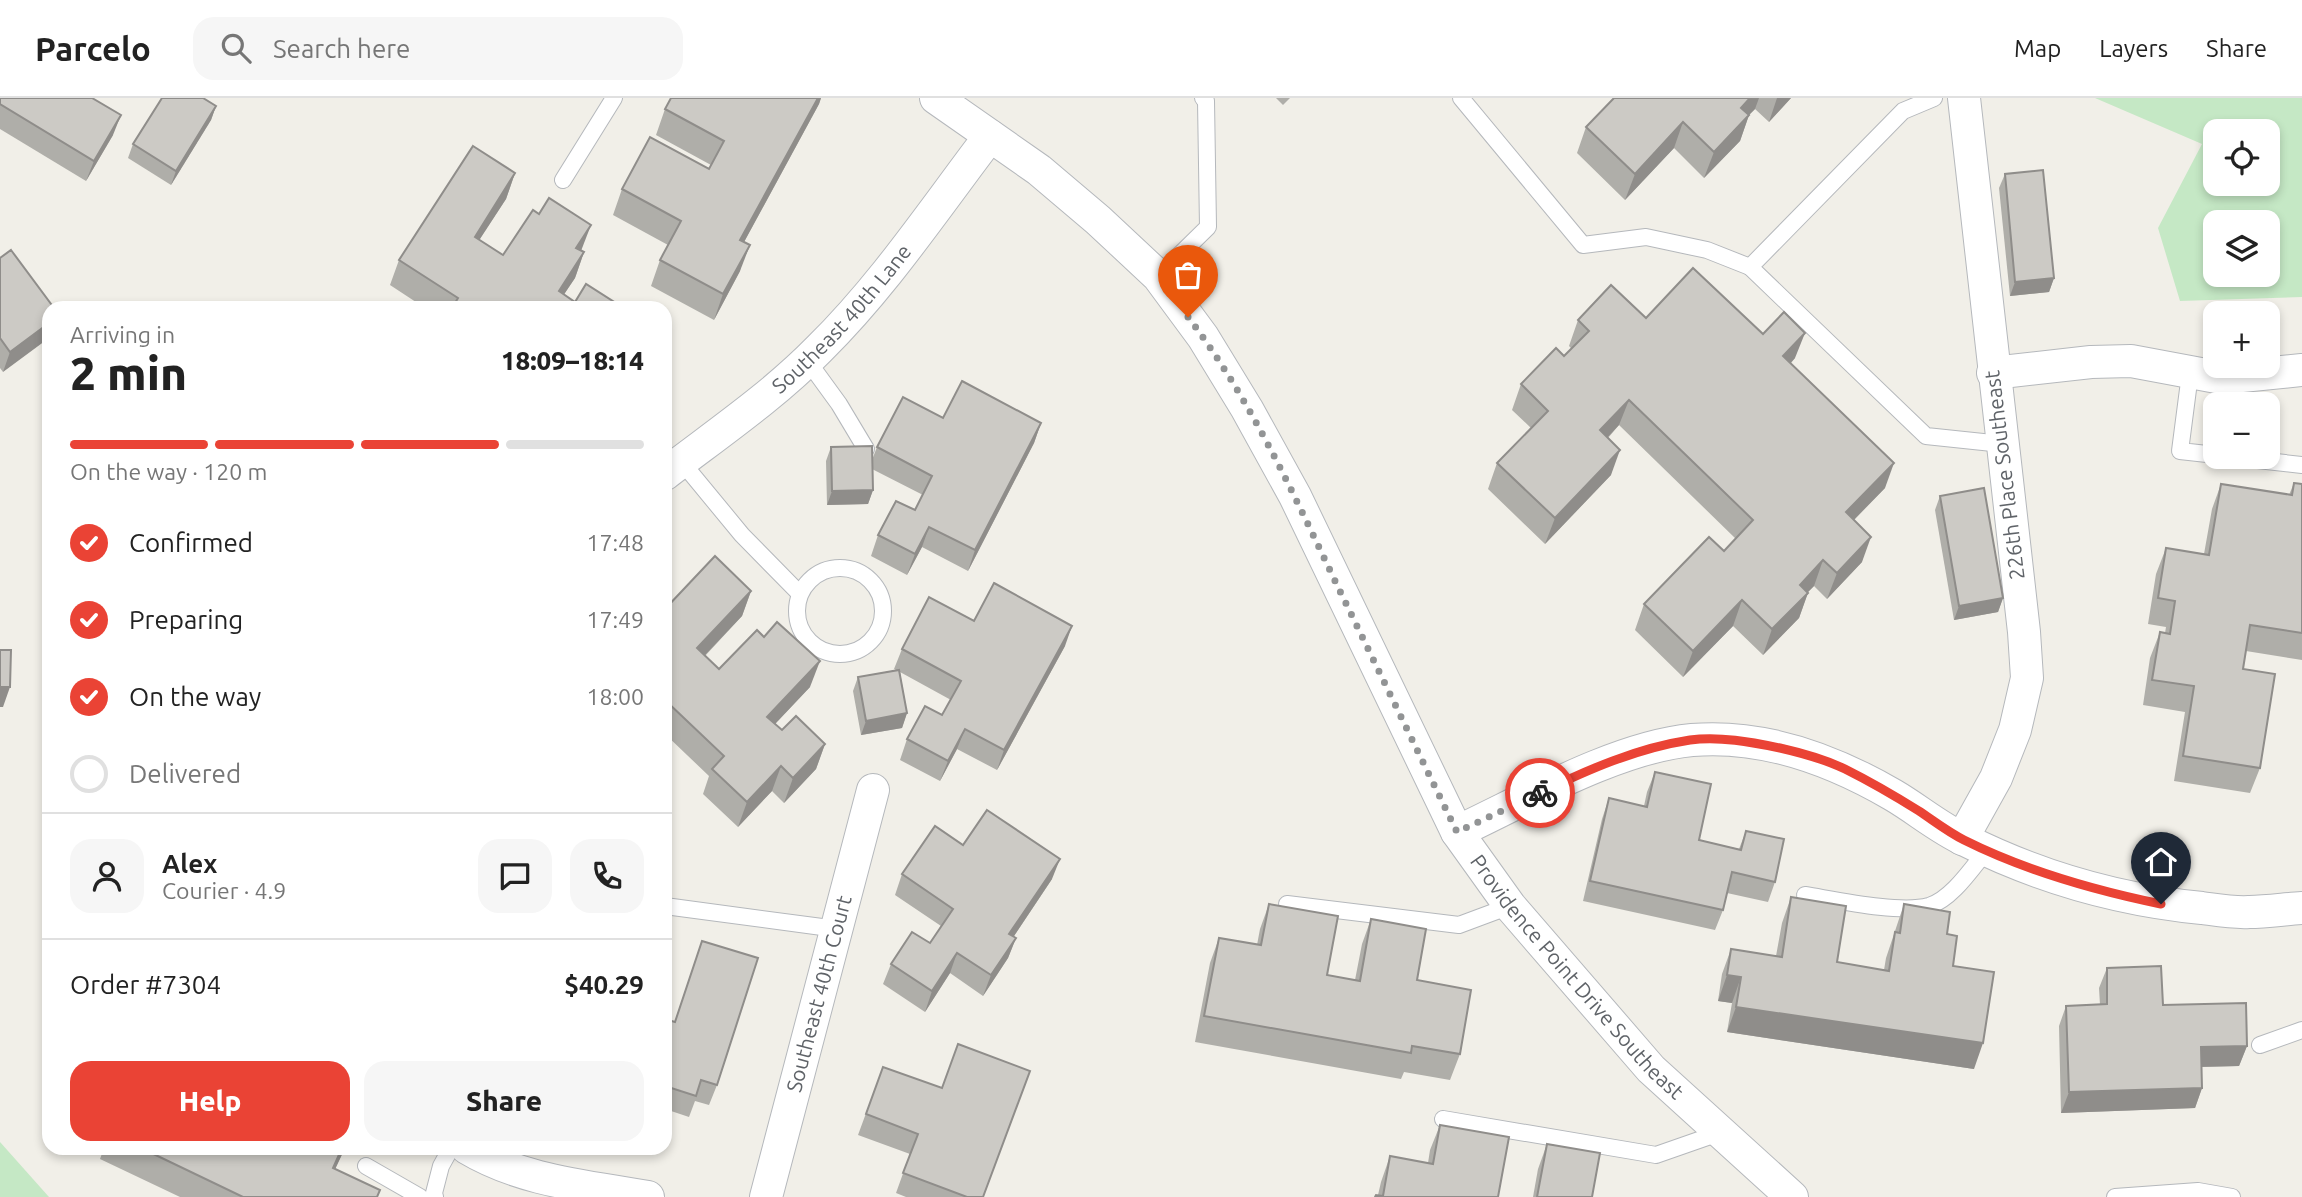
<!DOCTYPE html>
<html lang="en">
<head>
<meta charset="utf-8">
<style>
	:root { --surface:#fff; --page:#f6f6f6; --text:#222; --muted:#767676; --line:#e0e0e0; --accent:#ea4335 }
	body { margin:0; font-family:Ubuntu,sans-serif; background:var(--page); color:var(--text); height:100vh; display:flex; flex-direction:column; font-size:26px; white-space:nowrap }
	* { box-sizing:border-box; margin:0 }
	p { font-size:23px; color:var(--muted) }
	.icon { flex:none; width:38px; height:38px; fill:none; stroke:currentColor; stroke-width:2; stroke-linecap:round; stroke-linejoin:round }
	.map { position:relative; flex:1; overflow:hidden }
	.sheet { position:absolute; left:42px; top:203px; width:630px; height:854px; display:flex; flex-direction:column; background:var(--surface); border-radius:21px; box-shadow:0 4px 10px #0003 }
	.sheet>* { flex:none }
	.tools { position:absolute; left:2203px; top:21px; display:grid; gap:14px }
	.tools a { display:grid; place-items:center; width:77px; height:77px; border-radius:14px; background:var(--surface); box-shadow:0 4px 10px #0003; font-size:35px }
	.pin { position:absolute; display:grid; place-items:center; width:60px; height:60px; color:#fff; margin:-72px -30px; border-radius:50% 50% 50% 0; rotate:-45deg; box-shadow:0 0 7px #0007 }
	.pin .icon { rotate:45deg }
	.courier { position:absolute; display:grid; place-items:center; width:70px; height:70px; margin:-35px; border:5px solid #ea4335; border-radius:50%; background:#fff; color:#222; box-shadow:0 2px 9px #0007 }
	.summary em { font-style:normal; font-weight:800 }
	.summary div { display:flex; flex-direction:column-reverse }
	.summary { display:flex; align-items:center; justify-content:space-between; height:119px; padding:0 28px }
	h1 { font-size:46px; font-weight:800; line-height:52px }
	.bar { display:grid; grid-template-columns:repeat(4,1fr); gap:10px 7px; align-content:center; height:84px; padding:0 28px }
	.bar i { height:9px; border-radius:5px; background:var(--line) }
	.bar .active { background:var(--accent) }
	.bar p { grid-column:span 4 }
	.line { display:flex; align-items:center; gap:18px; padding:0 28px; border-top:2px solid var(--line) }
	.line div { flex:1 }
	.round { display:grid; place-items:center; flex:none; width:74px; height:74px; border-radius:21px; background:var(--page) }
	ol { padding:0 28px; list-style:none }
	li { display:flex; align-items:center; gap:21px; height:77px }
	li p { margin-inline-start:auto }
	li .icon { padding:7px; border-radius:50%; background:var(--accent); color:#fff; stroke-width:4 }
	li:last-child { color:var(--muted) }
	li i { width:38px; height:38px; border:4px solid var(--line); border-radius:50% }
	.cta { display:flex; gap:14px; margin-top:auto; padding:14px 28px }
	.cta a { flex:1; height:80px; border-radius:21px; background:var(--accent); color:#fff; font-size:28px; font-weight:800; line-height:80px; text-align:center }
	.cta a+a { background:var(--page); color:var(--text) }
	header { display:flex; align-items:center; gap:42px; box-sizing:border-box; height:98px; padding:0 35px; background:var(--surface); border-bottom:2px solid var(--line) }
	header strong { font-size:33px }
	nav { display:flex; gap:38px; margin-inline-start:auto; font-size:24px }
	.search { width:490px; height:63px; background:var(--page); display:flex; align-items:center; gap:18px; box-sizing:border-box; padding:0 24px; border-radius:21px; color:var(--muted); font-size:26px }
	.map>svg:first-child { display:block }
</style>
</head>
<body>
<header>
<strong>Parcelo</strong>
<div class="search"><svg class="icon" aria-label="search" viewBox="0 0 24 24"><circle cx="10" cy="10" r="6"/><path d="M15 15l6 6"/></svg>Search here</div>
<nav><a>Map</a><a>Layers</a><a>Share</a></nav>
</header>
<div class="map">
<svg width="2302" height="1099" viewBox="0 0 2302 1099">
	<rect width="100%" height="100%" fill="#f1efe8"/>
	<g fill="#c5e8c5" fill-rule="evenodd">
		<path d="M2095 0H2302V199L2180 203 2158 130 2202 46ZM2216 33H2268V86H2216ZM2216 124H2268V177H2216Z"/>
		<path d="M0 1044 49 1099H0Z"/>
	</g>
	<g fill="none" stroke-linecap="round" stroke-linejoin="round">
		<g stroke="#b5b8bc" stroke-width="18">
			<g id="service">
				<path d="M1461 0 1583 147 1646 139 1707 152 1750 169"/>
				<path d="M1934 0 1903 13 1750 169 1926 338 2002 346"/>
				<path d="M563 82 614 0"/>
				<path d="M1158 178 1208 129 1206 3 1203 0"/>
				<path d="M807 262 839 306 866 351"/>
				<path d="M2190 276 2180 353 2216 357"/>
				<path d="M2231 359 2302 367"/>
				<path d="M681 363 742 437 800 496"/>
				<circle cx="840" cy="513" r="43"/>
				<path d="M1805 797C1836 802 1900 816 1929 808 1952 801 1972 770 1987 752"/>
				<path d="M1287 806 1459 827 1510 808"/>
				<path d="M665 808 837 831"/>
				<path d="M2260 947 2302 932"/>
				<path d="M1443 1021 1656 1057 1719 1035"/>
				<path d="M366 1068 420 1099"/>
				<path d="M435 1099 434 1095 441 1068 451 1050"/>
				<path d="M2115 1099 2198 1093 2232 1099"/>
			</g>
		</g>
		<g stroke="#b5b8bc" stroke-width="34">
			<g id="minor">
				<path id="s1" d="M936 0 1039 72 1098 122 1158 178 1203 239 1247 311 1295 398 1457 734 1510 808 1651 971 1792 1099"/>
				<path d="M1993 275 2091 264 2131 263 2222 280 2302 272"/>
				<path id="s2" d="M665 376C717 336 773 298 819 251 884 187 935 110 990 38"/>
				<path d="M1457 734C1525 702 1617 649 1692 642 1764 636 1833 662 1893 697 1917 711 1939 730 1965 742 2039 779 2119 802 2202 810 2217 812 2234 815 2249 814 2267 814 2285 811 2302 810"/>
				<path d="M1962 741 1996 680 2015 632 2027 580 2024 534 1964 0"/>
				<path d="M467 1050C522 1083 586 1088 648 1099"/>
				<path id="s3" d="M766 1099 873 692"/>
			</g>
		</g>
		<use href="#service" stroke="#fff" stroke-width="16"/>
		<use href="#minor" stroke="#fff" stroke-width="32"/>
	</g>
	<g fill="#afaea9">
		<path d="M0 0 113 37 86 83 0 31Z"/>
		<path d="M671 0H821L819 6 744 144 740 173 714 222 651 188 660 162 668 147 613 117 622 91 709 71 711 67 656 37 665 11Z"/>
		<path d="M1276 0H1290L1283 7Z"/>
		<path d="M1614 0H1791L1769 24 1755 11 1749 17 1740 43 1704 80 1674 50 1625 102 1577 55 1586 29Z"/>
		<path d="M216 8 211 22 171 87 128 60 133 46Z"/>
		<path d="M515 75 506 101 479 142 503 157 581 153 584 154 575 180 564 196 575 204 621 210H425L390 187 399 162Z"/>
		<path d="M2005 76 2054 180 2049 194 2010 198 1999 90Z"/>
		<path d="M0 160 54 210 3 274 0 270Z"/>
		<path d="M1646 220 1763 236 1795 260 1791 265 1885 390 1854 422 1862 464 1827 501 1814 488 1808 494 1799 520 1763 557 1733 528 1683 579 1635 532 1644 506 1724 453 1736 441 1619 327 1608 340 1611 377 1545 446 1488 391 1497 365 1531 330 1512 312 1521 286 1564 258 1572 251 1569 248 1578 222Z"/>
		<path d="M1041 325 1034 345 968 473 922 449 907 477 871 458 878 437 915 412 923 397 872 371 873 392 868 406 827 407 826 363 831 349 872 362 877 349Z"/>
		<path d="M2294 385 2302 386V562L2246 553 2243 571 2260 670 2250 695 2174 683 2185 614 2143 607 2150 560 2160 534 2165 535 2166 529 2148 526 2156 476 2166 450 2204 456 2212 411 2221 386 2289 397Z"/>
		<path d="M1940 398 2003 500 1998 514 1954 522 1935 412Z"/>
		<path d="M751 493 742 518 705 558 719 571 810 589 775 626 782 632 825 646 816 671 784 705 772 693 738 729 703 696 709 678 665 636V511Z"/>
		<path d="M974 523 1065 548 997 672 957 651 940 683 900 662 907 641 942 617 951 602 900 574 907 615 902 630 861 637 853 593 858 579 896 572 894 571 902 551Z"/>
		<path d="M1655 674 1699 742 1739 751 1746 733 1775 784 1768 804 1727 795 1723 812 1715 832 1583 803 1602 721 1609 700 1644 708 1647 694Z"/>
		<path d="M963 747 1052 781 1014 838 1016 840 1008 860 983 898 950 875 925 914 883 886 891 866 930 845 941 828 895 797 902 776Z"/>
		<path d="M1791 799 1837 864 1884 872 1886 860 1904 806 1947 836 1974 971 1727 934 1732 905 1718 903 1722 876 1731 851 1776 858 1782 825Z"/>
		<path d="M1269 806 1327 877 1355 882 1362 846 1371 821 1417 882 1460 956 1450 982 1404 974 1401 981 1195 944 1210 865 1219 840 1257 847 1260 831Z"/>
		<path d="M702 843 717 987 709 1007 695 1003 689 1019 665 1011V921L675 924Z"/>
		<path d="M2107 870 2163 907 2247 948 2239 968 2202 969V990L2195 1010 2061 1015 2059 928 2066 908 2100 907 2099 890Z"/>
		<path d="M883 969 983 1099H906L896 1095 910 1056 858 1037Z"/>
		<path d="M1440 1027 1498 1099H1375L1378 1097 1381 1084 1390 1058 1428 1065 1430 1052Z"/>
		<path d="M1547 1046 1592 1099H1533L1538 1071Z"/>
		<path d="M104 1050H345L335 1071 380 1092 377 1099H180L100 1061Z"/>
	</g>
	<g fill="#8f8d8a">
		<path d="M818 0H821L819 6 731 168 740 142Z"/>
		<path d="M1750 0H1759L1755 11 1731 35 1741 10Z"/>
		<path d="M1777 0H1791L1769 24Z"/>
		<path d="M216 8 211 22 171 87 176 73Z"/>
		<path d="M121 17 113 37 86 83 94 63Z"/>
		<path d="M1749 17 1740 43 1704 80 1714 54Z"/>
		<path d="M1683 24 1674 50 1625 102 1635 76Z"/>
		<path d="M515 75 506 101 465 164 475 139Z"/>
		<path d="M591 127 581 153 576 150Z"/>
		<path d="M750 147 740 173 714 222 723 196Z"/>
		<path d="M584 154 575 180 555 210 559 193Z"/>
		<path d="M2054 180 2049 194 2010 198 2015 184Z"/>
		<path d="M49 225V240L3 274 10 254Z"/>
		<path d="M1805 235 1795 260 1774 283 1783 258Z"/>
		<path d="M1629 302 1619 327 1590 358 1600 332Z"/>
		<path d="M1041 325 1034 345 968 473 975 452Z"/>
		<path d="M1620 352 1611 377 1545 446 1555 420Z"/>
		<path d="M1894 365 1885 390 1836 440 1846 414Z"/>
		<path d="M873 392 868 406 827 407 832 393Z"/>
		<path d="M929 429 922 449 907 477 915 456Z"/>
		<path d="M1871 439 1862 464 1827 501 1837 475Z"/>
		<path d="M1823 462 1814 488 1790 512 1800 487Z"/>
		<path d="M751 493 742 518 687 576 697 550Z"/>
		<path d="M1808 495 1799 520 1763 557 1772 531Z"/>
		<path d="M2003 500 1998 514 1954 522 1959 508Z"/>
		<path d="M1742 502 1733 528 1683 579 1693 553Z"/>
		<path d="M1072 528 1065 548 997 672 1004 652Z"/>
		<path d="M820 563 810 589 758 644 767 619Z"/>
		<path d="M0 589H10L3 609H0Z"/>
		<path d="M907 615 902 630 861 637 866 623Z"/>
		<path d="M965 631 957 651 940 683 948 663Z"/>
		<path d="M825 646 816 671 784 705 793 680Z"/>
		<path d="M781 668 772 693 738 729 747 704Z"/>
		<path d="M1060 761 1052 781 1002 856 1009 836Z"/>
		<path d="M1016 840 1008 860 983 898 991 877Z"/>
		<path d="M957 855 950 875 925 914 932 893Z"/>
		<path d="M1727 877 1741 879 1732 905 1718 903Z"/>
		<path d="M1736 909 1983 945 1974 971 1727 934Z"/>
		<path d="M2247 948 2239 968 2194 969 2201 949Z"/>
		<path d="M2202 990 2195 1010 2061 1015 2069 994Z"/>
		<path d="M342 1050H345L324 1095 333 1070Z"/>
	</g>
	<g fill="#cccac5" stroke="#8f8d8a" stroke-width="2">
		<path d="M0 0H92L121 17 94 63 0 6Z"/>
		<path d="M162 0H203L216 8 176 73 133 46Z"/>
		<path d="M671 0H818L740 142 750 147 723 196 660 162 681 123 622 91 650 39 709 71 724 43 665 11Z"/>
		<path d="M1614 0H1750L1741 10 1749 17 1714 54 1683 24 1635 76 1586 29Z"/>
		<path d="M473 48 515 75 475 139 503 157 533 112 539 116 549 100 591 127 576 150 584 154 559 193 575 204 586 186 622 209 621 210H452L458 200 399 162Z"/>
		<path d="M2043 72 2054 180 2015 184 2005 76Z"/>
		<path d="M11 152 54 210H49V225L10 254 0 240V160Z"/>
		<path d="M1693 170 1763 236 1784 214 1805 235 1783 258 1894 365 1846 414 1871 439 1837 475 1823 462 1800 487 1808 495 1772 531 1742 502 1693 553 1644 506 1709 439 1724 453 1753 422 1629 302 1600 332 1620 352 1555 420 1497 365 1548 313 1521 286 1556 250 1564 258 1589 233 1578 222 1611 187 1646 220Z"/>
		<path d="M962 283 1041 325 975 452 929 429 915 456 878 437 896 403 915 412 932 378 877 349 903 299 943 320Z"/>
		<path d="M872 348 873 392 832 393 831 349Z"/>
		<path d="M2294 385 2302 386V535L2250 527 2243 571 2275 576 2260 670 2183 658 2194 588 2152 582 2160 534 2170 536 2175 503 2158 500 2166 450 2209 457 2221 386 2292 397Z"/>
		<path d="M1984 390 2003 500 1959 508 1940 398Z"/>
		<path d="M715 458 751 493 697 550 719 571 757 532 764 539 777 524 820 563 767 619 782 632 796 618 825 646 793 680 781 668 747 704 712 671 724 658 665 602V511Z"/>
		<path d="M994 485 1072 528 1004 652 965 631 948 663 907 641 925 608 942 617 961 583 902 551 929 499 974 523Z"/>
		<path d="M0 552H11L10 589H0Z"/>
		<path d="M899 572 907 615 866 623 858 579Z"/>
		<path d="M1655 674 1711 686 1699 742 1741 752 1746 733 1784 741 1775 784 1732 774 1723 812 1590 783 1609 700 1647 709Z"/>
		<path d="M987 712 1060 761 1009 836 1016 840 991 877 957 855 932 893 891 866 912 834 930 845 953 811 902 776 935 728 963 747Z"/>
		<path d="M1791 799 1846 808 1837 864 1889 873 1895 834 1900 835 1904 806 1950 814 1947 836 1957 838 1953 868 1994 874 1983 945 1736 909 1741 879 1727 877 1731 851 1782 859Z"/>
		<path d="M1269 806 1338 818 1327 877 1360 883 1371 821 1426 831 1417 882 1471 892 1460 956 1412 948 1411 955 1204 918 1219 840 1261 847Z"/>
		<path d="M702 843 758 860 717 987 701 982 696 998 665 988V921L675 924Z"/>
		<path d="M2161 868 2163 907 2246 905 2247 948 2201 949 2202 990 2069 994 2066 908 2107 906V870Z"/>
		<path d="M958 946 1030 973 983 1099H967L903 1075 918 1036 866 1016 883 969 942 990Z"/>
		<path d="M1440 1027 1509 1039 1498 1099H1375L1376 1097 1383 1098 1390 1058 1433 1066Z"/>
		<path d="M1547 1046 1600 1055 1592 1099H1537Z"/>
		<path d="M141 1050H342L333 1070 380 1092 377 1099H243Z"/>
	</g>
	<g fill="none" stroke-linecap="round" stroke-linejoin="round">
		<path stroke="#929495" stroke-width="7" stroke-dasharray="0 12.6" d="M1188 219C1250 300 1293 395 1337 487 1377 569 1417 652 1457 734L1540 695"/>
		<path stroke="#ea4335" stroke-width="9" d="M1540 695C1587 672 1637 650 1690 642 1719 638 1751 644 1780 650 1802 655 1824 661 1845 671 1871 684 1895 698 1919 713 1934 723 1948 734 1964 742 2026 773 2093 792 2161 806"/>
	</g>
	<g text-anchor="middle" stroke-width="5" stroke-linejoin="round" paint-order="stroke">
		<g font-size="21" fill="#5f6368" stroke="#fff">
			<text dy="7" stroke="none"><textPath href="#s2" startOffset="236">Southeast 40th Lane</textPath></text>
			<text transform="translate(2005 377) rotate(-97)" y="7">226th Place Southeast</text>
			<text dy="7" stroke="none"><textPath href="#s1" startOffset="1106">Providence Point Drive Southeast</textPath></text>
			<text dy="7" stroke="none"><textPath href="#s3" startOffset="210">Southeast 40th Court</textPath></text>
		</g>
	</g>
</svg>
<div class="tools">
<a><svg class="icon" aria-label="locate" viewBox="0 0 24 24"><circle cx="12" cy="12" r="6"/><path d="M12 2v4M12 18v4M2 12h4M18 12h4"/></svg></a>
<a><svg class="icon" aria-label="layers" viewBox="0 0 24 24"><path d="M12 4l9 5-9 5-9-5zM3 14l9 5 9-5"/></svg></a>
<a>+</a>
<a>−</a>
</div>
<div class="pin" style="left:1188px;top:219px;background:#ea580c"><svg class="icon" aria-label="bag" viewBox="0 0 24 24"><path d="M5 8h14l-1 12H6zM9 8a3 3 0 0 1 6 0"/></svg></div>
<div class="pin" style="left:2161px;top:806px;background:#1f2937"><svg class="icon" aria-label="home" viewBox="0 0 24 24"><path d="M3 11l9-7 9 7M6 9v11h12V9"/></svg></div>
<div class="courier" style="left:1540px;top:695px"><svg class="icon" aria-label="bike" viewBox="0 0 24 24"><circle cx="6" cy="16" r="4"/><circle cx="18" cy="16" r="4"/><path d="M6 16l4-8h5l3 8M10 8l3 8H6M13 5h3"/></svg></div>
<section class="sheet">
<div class="summary"><div><h1>2 min</h1><p>Arriving in</p></div><em>18:09–18:14</em></div>
<div class="bar"><i class="active"></i><i class="active"></i><i class="active"></i><i></i><p>On the way · 120 m</p></div>
<ol>
<li><svg class="icon" aria-label="check" viewBox="0 0 24 24"><path d="M5 12l5 5 9-10"/></svg>Confirmed<p>17:48</p></li>
<li><svg class="icon" aria-label="check" viewBox="0 0 24 24"><path d="M5 12l5 5 9-10"/></svg>Preparing<p>17:49</p></li>
<li><svg class="icon" aria-label="check" viewBox="0 0 24 24"><path d="M5 12l5 5 9-10"/></svg>On the way<p>18:00</p></li>
<li><i></i>Delivered</li>
</ol>
<div class="line" style="height:126px"><a class="round"><svg class="icon" aria-label="person" viewBox="0 0 24 24"><circle cx="12" cy="8" r="4"/><path d="M4 21q1-7 8-7t8 7"/></svg></a><div><b>Alex</b><p>Courier · 4.9</p></div><a class="round"><svg class="icon" aria-label="chat" viewBox="0 0 24 24"><path d="M4 5h16v11H9l-5 4z"/></svg></a><a class="round"><svg class="icon" aria-label="phone" viewBox="0 0 24 24"><path d="M5 4h4l2 5-3 2q2 4 5 5l2-3 5 2v4C11 20 4 13 5 4z"/></svg></a></div>
<div class="line" style="height:91px"><div>Order #7304</div><b>$40.29</b></div>
<div class="cta"><a>Help</a><a>Share</a></div>
</section>
</div>
</body>
</html>
